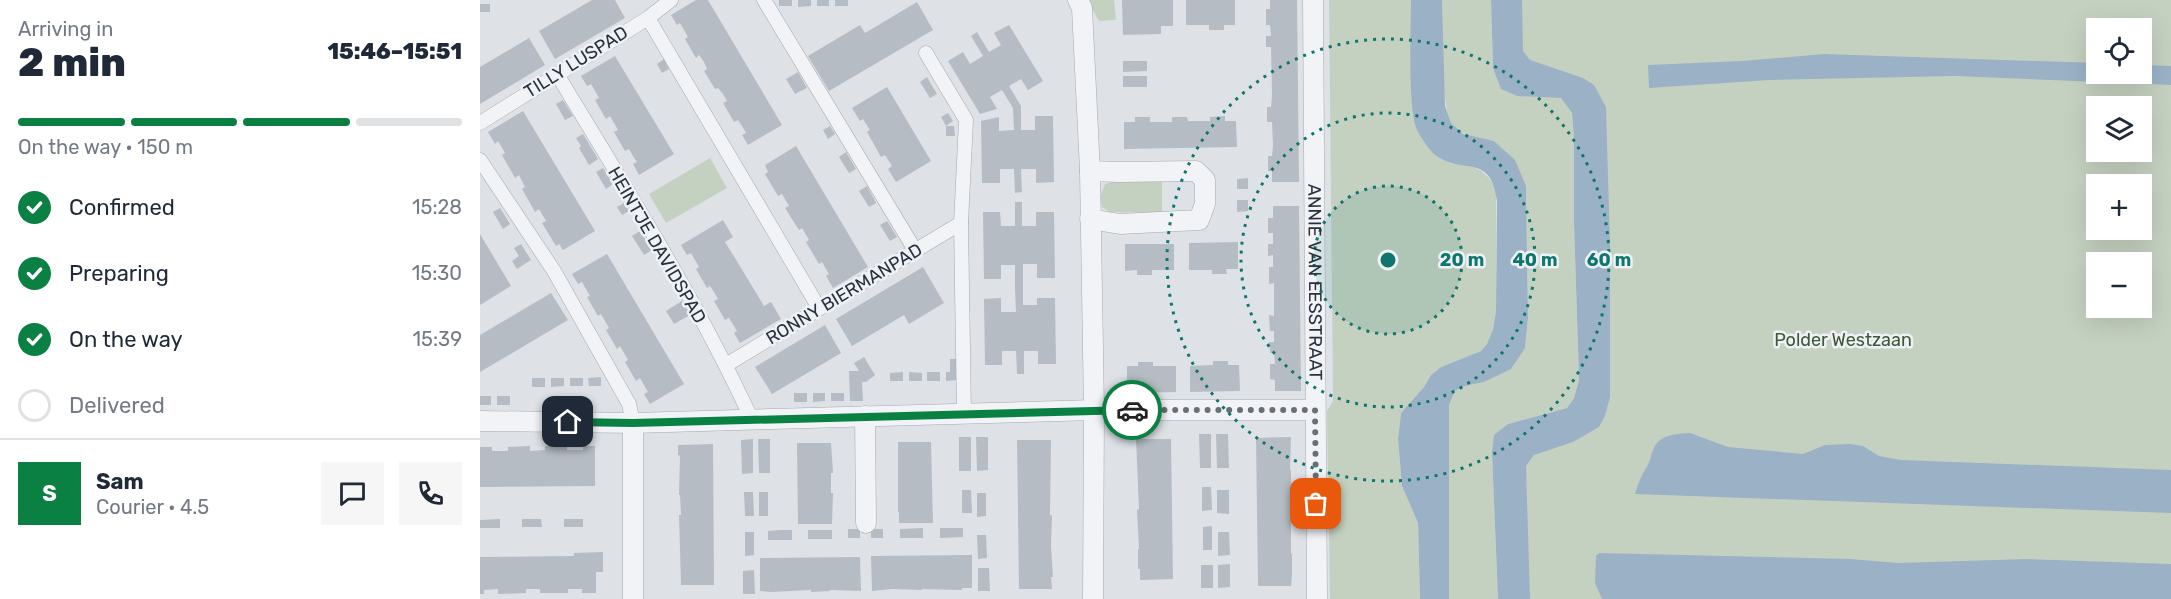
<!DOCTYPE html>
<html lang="en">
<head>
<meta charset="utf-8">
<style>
	:root { --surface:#fff; --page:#f6f6f7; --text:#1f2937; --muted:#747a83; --line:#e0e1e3; --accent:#0b8043 }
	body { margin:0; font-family:Rubik,sans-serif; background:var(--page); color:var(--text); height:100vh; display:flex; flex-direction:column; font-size:22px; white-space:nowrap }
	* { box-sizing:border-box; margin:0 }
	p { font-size:20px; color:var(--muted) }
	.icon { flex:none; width:33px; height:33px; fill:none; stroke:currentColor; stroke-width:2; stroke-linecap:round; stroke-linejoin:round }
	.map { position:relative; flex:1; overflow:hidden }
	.sheet { display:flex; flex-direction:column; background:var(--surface); width:480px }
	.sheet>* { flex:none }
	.fabs { position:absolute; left:1606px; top:18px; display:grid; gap:12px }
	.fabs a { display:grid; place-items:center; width:66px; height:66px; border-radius:0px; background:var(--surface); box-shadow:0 6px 24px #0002; font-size:30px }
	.pin { position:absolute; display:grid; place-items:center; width:51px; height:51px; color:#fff; margin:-26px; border-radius:12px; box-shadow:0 3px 9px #0006 }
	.courier { position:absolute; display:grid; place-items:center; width:60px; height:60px; margin:-30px; border:4px solid #0b8043; border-radius:50%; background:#fff; color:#222; box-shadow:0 2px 8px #0007 }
	.overview em { font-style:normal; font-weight:800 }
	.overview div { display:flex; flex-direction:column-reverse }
	.overview { display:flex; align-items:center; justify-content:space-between; height:102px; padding:0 18px }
	h1 { font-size:39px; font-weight:800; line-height:45px }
	.bar { display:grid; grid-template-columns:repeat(4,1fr); gap:9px 6px; align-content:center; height:72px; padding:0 18px }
	.bar i { height:8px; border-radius:4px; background:var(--line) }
	.bar .active { background:var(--accent) }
	.bar p { grid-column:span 4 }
	.line { display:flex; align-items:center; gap:15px; padding:0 18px; border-top:2px solid var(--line) }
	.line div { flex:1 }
	.round { display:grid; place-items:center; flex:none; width:63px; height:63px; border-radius:0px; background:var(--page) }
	ol { padding:0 18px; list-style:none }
	li { display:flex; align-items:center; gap:18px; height:66px }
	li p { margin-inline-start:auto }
	li .icon { padding:6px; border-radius:50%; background:var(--accent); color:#fff; stroke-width:4 }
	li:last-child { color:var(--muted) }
	li i { width:33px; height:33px; border:3px solid var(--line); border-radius:50% }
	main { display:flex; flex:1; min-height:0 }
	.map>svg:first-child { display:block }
</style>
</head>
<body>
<main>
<section class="sheet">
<div class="overview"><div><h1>2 min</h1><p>Arriving in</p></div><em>15:46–15:51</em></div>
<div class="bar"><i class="active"></i><i class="active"></i><i class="active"></i><i></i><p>On the way · 150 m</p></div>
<ol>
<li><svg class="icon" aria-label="check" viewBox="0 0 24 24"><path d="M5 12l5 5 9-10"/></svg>Confirmed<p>15:28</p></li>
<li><svg class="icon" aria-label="check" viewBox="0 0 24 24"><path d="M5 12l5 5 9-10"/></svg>Preparing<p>15:30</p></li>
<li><svg class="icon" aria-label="check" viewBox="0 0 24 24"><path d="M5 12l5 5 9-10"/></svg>On the way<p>15:39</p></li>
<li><i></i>Delivered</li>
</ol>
<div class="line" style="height:108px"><b class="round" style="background:var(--accent);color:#fff">S</b><div><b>Sam</b><p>Courier · 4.5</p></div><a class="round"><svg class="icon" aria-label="chat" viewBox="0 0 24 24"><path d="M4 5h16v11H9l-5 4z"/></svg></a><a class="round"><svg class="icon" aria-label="phone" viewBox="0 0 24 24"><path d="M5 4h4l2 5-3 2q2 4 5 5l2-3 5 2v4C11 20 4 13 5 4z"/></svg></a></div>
</section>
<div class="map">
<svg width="1691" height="599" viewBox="0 0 1691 599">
	<rect width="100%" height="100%" fill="#dee2e7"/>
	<g fill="#c5d1c0" fill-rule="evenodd">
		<path d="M607 0H634L636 20 619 21Z"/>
		<path d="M849 0H931L932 46 971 162C995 167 1003 166 1016 189V311L1013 329 1007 344 1001 351 961 367 951 375 944 387 921 413 918 439 922 486 938 523 940 599H850L847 411 853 401Z"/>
		<path d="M962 0H1011L1013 68 1043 93 1016 0H1691V599H1027L1026 450 1102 402V123L1083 100 1092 113 1094 138V223L1099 380 1094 398 1087 408 1028 424 1012 453 1018 599H969V405L975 391 985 386 1004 382 1045 348 1048 318 1046 186 1014 141C999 138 981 137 972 124 960 108 963 24 962 0ZM1617 28H1662V74H1617ZM1617 106H1662V152H1617ZM1617 184H1662V230H1617ZM1617 262H1662V308H1617Z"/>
		<path d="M230 158 247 188 186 223 169 194Z"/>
		<path d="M636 181H682V213L630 212 622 207 620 197 625 184Z"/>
	</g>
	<g fill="#9bb2c6">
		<path d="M931 0H962L965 106 971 123 983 134 1014 141 1035 160 1046 186 1048 318 1045 348 1031 369 1004 382 985 386 975 391 969 405V599H940L938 523 922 486 918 439 921 413 944 387 951 375 961 367 1001 351 1007 344 1013 329 1016 311 1017 201C1011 154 986 174 958 157 951 153 942 139 938 132 927 114 931 26 931 0Z"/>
		<path d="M1011 0H1042L1043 51 1050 60 1103 78 1114 85 1126 107 1130 244V397L1125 416 1119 427 1093 442 1054 455 1046 466 1050 599H1018L1012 453 1014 435 1028 424 1087 408 1094 398 1099 380 1094 223V138L1092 113 1081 98 1037 96 1021 89 1013 68Z"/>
		<path d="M1344 54 1617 63V74H1662V65L1691 66V85L1474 76 1290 80 1169 88 1168 65 1262 61Z"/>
		<path d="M1210 433 1248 447 1323 454 1345 445 1370 444 1383 446 1399 456 1421 460 1691 470V513L1155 494C1158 484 1161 476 1166 468 1170 463 1171 455 1173 450 1179 434 1196 434 1210 433Z"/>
		<path d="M1119 553 1370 559 1419 563 1547 559 1691 564V599H1122L1115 583 1116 556Z"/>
	</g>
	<g fill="#b6bcc4">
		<path d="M112 0H135L145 18 75 59 59 31Z"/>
		<path d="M216 0H228L302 125 268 145 262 135 266 133 262 126 258 120 254 122 243 103 247 101 243 94 238 88 235 89 224 71 227 69 224 62 219 55 216 58 205 39 208 37 200 23 197 25 191 15Z"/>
		<rect x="299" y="0" width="13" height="6"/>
		<path d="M318 0H331V6L318 7Z"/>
		<rect x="337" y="0" width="12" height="6"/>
		<rect x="355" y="0" width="13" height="6"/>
		<path d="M642 0H693V26H681V34L643 35Z"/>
		<path d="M706 0H755V25H744V30H729V25H706Z"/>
		<path d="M790 0H817L819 182H792V171H788V156H792L793 145 792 122H787V107H791L792 96 791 47H786V36H791L790 25H786V9H790Z"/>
		<path d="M437 2 453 30 349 91 328 56 380 25 385 33Z"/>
		<rect x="0" y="4" width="10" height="8"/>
		<path d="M529 25 563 81 548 90 541 79 529 86 541 106V130H555V116H573L574 182 556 183V169H541L542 192 535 193 534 169H520V183H502L501 121 519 117V131L534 130 533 108 522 90 510 97 517 109 500 114 468 61 483 52 490 64 503 56 491 36 497 32 509 52 521 45 514 33Z"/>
		<path d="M49 38 65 65 0 104V67Z"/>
		<path d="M135 56 194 154 159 175 153 164 157 162 153 156 149 149 145 151 134 132 138 130 130 116 126 119 115 100 119 98 111 84 107 86 101 76Z"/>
		<path d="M184 59 189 69 182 73 177 64Z"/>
		<path d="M643 61H667V71L643 72Z"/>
		<path d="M318 72 327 88 315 94 306 79Z"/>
		<rect x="643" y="76" width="24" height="11"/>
		<path d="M447 77 457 94 450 98 440 82Z"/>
		<path d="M407 87 451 161 416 182 408 169 412 166 405 155 401 157 387 132 390 130 383 119 380 121 372 108Z"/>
		<path d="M83 100 93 116 85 120 76 104Z"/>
		<path d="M43 111 115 231 83 250 79 244 76 246 62 223 66 221 59 209 55 212 42 189 45 187 39 175 35 178 22 155 25 153 18 141 15 144 8 132Z"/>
		<path d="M468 113 473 121 466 126 461 117Z"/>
		<path d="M745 116V121H756L757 147 644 149V122H655V117H670V122H692V117H707L708 121H730V117Z"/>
		<path d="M350 126 355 134 348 139 343 130Z"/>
		<path d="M466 126H474L475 136H466Z"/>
		<path d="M103 134 118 159 109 165 99 148 101 146 96 138Z"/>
		<path d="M316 146 388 267 353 288 346 276 349 274 342 262 339 264 326 242 329 240 322 228 319 230 305 208 309 206 302 194 298 196 285 174 288 172 285 165Z"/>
		<path d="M366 152 376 169 369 173 359 157Z"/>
		<path d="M123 168 133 184 126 189 116 172Z"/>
		<path d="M768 178V189H757V179Z"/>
		<path d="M387 186 396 203 389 207 379 191Z"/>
		<path d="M757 200H768V211L757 212Z"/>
		<path d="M535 202H542V226H556V212H574L575 278H557V264H543V305H557V298H575L576 364H558V351H544V374H537L536 351H522V365H505L504 299 521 298V312H536L535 289V265H521V279H504L503 212H520L521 226H535Z"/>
		<path d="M144 203 149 211 142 215 137 207Z"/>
		<path d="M793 206H819L821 391H795V380L790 379V364H795L794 353H790L789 342H794V331H790L789 315 794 316V283L789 284V267H793V255L788 256V244H793V233H788V218H793Z"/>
		<path d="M20 208 30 224 23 229 13 212Z"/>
		<path d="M243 220 253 237 245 242 255 258 284 306 291 302 301 319 260 343 254 333 257 331 249 318 245 320 234 301 238 299 234 292 230 286 227 288 216 269 219 267 211 253 207 255 201 245Z"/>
		<path d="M407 221 417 237 410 241 400 225Z"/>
		<path d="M160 231 172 250 164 255 152 236Z"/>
		<path d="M0 234 31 286 0 305Z"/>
		<path d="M758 242V269H746L747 274H732V270H709V243Z"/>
		<path d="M41 244 51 260 37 269 32 261 39 256 34 248Z"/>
		<path d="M645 244H694V270H672V275H657V270L645 271Z"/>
		<path d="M127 254 204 384 170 404 164 394 168 392 160 378 156 381 145 362 148 360 140 346 137 349 126 330 129 328 121 314 118 316 107 297 110 296 102 282 98 284 92 274Z"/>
		<path d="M443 267 464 303 429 324 424 315 372 346 356 319Z"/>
		<path d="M71 293 88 320 0 372V335Z"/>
		<path d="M202 301 210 315 194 324 186 311Z"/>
		<path d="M345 325 361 353 292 394 275 367Z"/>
		<path d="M384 357 395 375 386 382H382L383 401H370L369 371H379L374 363Z"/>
		<path d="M470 359H479V380L466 381V372H470Z"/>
		<path d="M733 361H748V365H759L760 391 710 392V366L733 365Z"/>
		<path d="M658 362H673V366H696V392L647 393V366H658Z"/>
		<path d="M423 372V381H410V373Z"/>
		<path d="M429 372 442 373V381H429Z"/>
		<rect x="447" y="372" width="13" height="9"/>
		<path d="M121 377V386H109L108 378Z"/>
		<rect x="52" y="378" width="13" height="9"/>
		<path d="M71 378H84V386L71 387Z"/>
		<rect x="90" y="378" width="13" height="8"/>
		<rect x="314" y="393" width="13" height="9"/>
		<path d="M333 393H345V401L333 402Z"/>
		<rect x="351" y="393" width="13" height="8"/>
		<rect x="0" y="396" width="11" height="9"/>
		<rect x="17" y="396" width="13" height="9"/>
		<path d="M719 434H731V468H720Z"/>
		<path d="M736 434H748L749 468H737Z"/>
		<rect x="479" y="437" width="12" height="34"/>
		<path d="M496 437H508V470L497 471Z"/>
		<path d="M811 437 810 470H811V554H812V574L811 586H778L776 438Z"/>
		<path d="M273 439V473L262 474 261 440Z"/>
		<path d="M278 439H290V473H279Z"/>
		<path d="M656 439H691L693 579 660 580V569H658V549H659L657 510 659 509Z"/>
		<path d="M537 440H571L570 515H572L571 546 573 577H571L572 589H539Z"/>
		<path d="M418 442H451L453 523H419V512H418Z"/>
		<path d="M317 443H351L353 473H351V493H353L352 524H318Z"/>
		<path d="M233 444 234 585H201L199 515H201L200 495H199L200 455 198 456V445Z"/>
		<path d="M50 446V451L65 450V446H87V450H103V446H115V486L0 487V447H12V451H28V447Z"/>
		<path d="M722 487H731L732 510 722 511Z"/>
		<path d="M482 490H491L492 513H482Z"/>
		<path d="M737 490H749V514L737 513Z"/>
		<path d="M264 492H273L274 516H265Z"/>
		<rect x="279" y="492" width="9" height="24"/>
		<path d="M497 493H506V516L497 517Z"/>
		<path d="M20 519V528H0V520Z"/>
		<path d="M42 519H61L62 527H42Z"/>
		<rect x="84" y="519" width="19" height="8"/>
		<path d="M732 526V550H723V527Z"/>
		<path d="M443 528V538H420V529Z"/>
		<path d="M460 528H483V537L460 538Z"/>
		<rect x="368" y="529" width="12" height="9"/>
		<rect x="391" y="529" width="12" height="9"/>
		<path d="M300 530H312V540H288V531Z"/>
		<rect x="328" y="530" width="24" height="9"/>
		<path d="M265 532H274V555L265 556Z"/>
		<path d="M738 532H749L750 555 738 556Z"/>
		<path d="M497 535H506L507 558 498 559Z"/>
		<path d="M123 552V572H116V593H102V589H88V593H60V589H46V593L18 594V589L4 590V594H0V557L94 556V553Z"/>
		<path d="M492 555V588H482V590L442 589V590L412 589 392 591 391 556Z"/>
		<path d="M380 557 381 591 350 590V591L331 592V590L291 592 280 591V558Z"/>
		<path d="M750 564V587L738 588V565Z"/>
		<rect x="721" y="565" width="12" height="23"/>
		<path d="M498 568H509L510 591H498Z"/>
		<path d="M274 570 275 594H263V571Z"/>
	</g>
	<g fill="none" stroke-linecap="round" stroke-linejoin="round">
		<g stroke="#a4a9b1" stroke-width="15">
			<g id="pedestrian">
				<path d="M284 0 435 250"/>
				<path d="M168 18 339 308"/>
				<path d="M446 53 486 120 481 223 484 414"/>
				<path d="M77 74C145 187 216 299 271 418"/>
				<path d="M0 123 168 18 191 0"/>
				<path d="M0 160 74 271 149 404 153 423"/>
				<path d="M246 365 481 223"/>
			</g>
		</g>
		<g stroke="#a4a9b1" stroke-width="21">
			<g id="minor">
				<path d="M598 0 602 8 610 171 614 410 613 599"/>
				<path id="s1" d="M833 0 837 599"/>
				<path d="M610 219 640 224 719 220 725 204V180L716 171 639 172 610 171"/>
				<path d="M385 416 386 523"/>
				<path d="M0 421 153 423 614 410H835"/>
				<path d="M153 599V423"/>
			</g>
		</g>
		<use href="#pedestrian" stroke="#f1f3f6" stroke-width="14"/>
		<use href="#minor" stroke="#f1f3f6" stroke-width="20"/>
	</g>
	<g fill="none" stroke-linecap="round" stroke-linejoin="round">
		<path stroke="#686f78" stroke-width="6" stroke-dasharray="0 10.8" d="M652 410H835L836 504"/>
		<path stroke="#0b8043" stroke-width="8" d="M88 422 153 423 652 410"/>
	</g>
	<circle cx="908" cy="260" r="74" fill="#0f766e" fill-opacity=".12"/>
	<g fill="none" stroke="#0f766e" stroke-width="3" stroke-dasharray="3 6">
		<circle cx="908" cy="260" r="74"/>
		<circle cx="908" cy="260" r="147"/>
		<circle cx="908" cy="260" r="221"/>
	</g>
	<g text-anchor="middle" stroke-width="5" stroke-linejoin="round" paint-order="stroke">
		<g font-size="18" fill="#28313d" stroke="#eef1f5">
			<text transform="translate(96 62) rotate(-32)" y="6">TILLY LUSPAD</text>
			<text transform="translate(177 245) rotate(60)" y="6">HEINTJE DAVIDSPAD</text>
			<text dy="6" stroke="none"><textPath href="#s1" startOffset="282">ANNIE VAN EESSTRAAT</textPath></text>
			<text transform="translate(364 294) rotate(-31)" y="6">RONNY BIERMANPAD</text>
		</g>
		<g font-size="18" fill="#3f5836" stroke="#eef1f5">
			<text x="1363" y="346">Polder Westzaan</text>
		</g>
	</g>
	<circle cx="908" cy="260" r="9" fill="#0f766e" stroke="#eef1f5" stroke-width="3"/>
	<g font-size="18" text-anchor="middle" font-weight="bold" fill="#0f766e" stroke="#eef1f5" stroke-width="5" stroke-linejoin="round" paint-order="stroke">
		<text x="982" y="266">20 m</text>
		<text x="1055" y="266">40 m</text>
		<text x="1129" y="266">60 m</text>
	</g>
</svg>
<div class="fabs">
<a><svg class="icon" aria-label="locate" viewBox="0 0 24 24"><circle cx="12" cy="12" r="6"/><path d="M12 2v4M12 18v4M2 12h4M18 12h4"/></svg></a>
<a><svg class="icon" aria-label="layers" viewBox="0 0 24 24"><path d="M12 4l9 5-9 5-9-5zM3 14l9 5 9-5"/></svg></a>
<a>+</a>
<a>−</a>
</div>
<div class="pin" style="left:836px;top:504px;background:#ea580c"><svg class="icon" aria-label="bag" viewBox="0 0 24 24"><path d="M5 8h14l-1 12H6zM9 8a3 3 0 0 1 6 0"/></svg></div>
<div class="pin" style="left:88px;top:422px;background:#1f2937"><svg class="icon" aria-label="home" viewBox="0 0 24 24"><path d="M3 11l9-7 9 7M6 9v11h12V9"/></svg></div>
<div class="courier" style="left:652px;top:410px"><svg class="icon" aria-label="car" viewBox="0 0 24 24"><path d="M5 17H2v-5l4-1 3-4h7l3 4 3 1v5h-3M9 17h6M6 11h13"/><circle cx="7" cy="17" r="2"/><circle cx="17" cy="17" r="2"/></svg></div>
</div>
</main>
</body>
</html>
